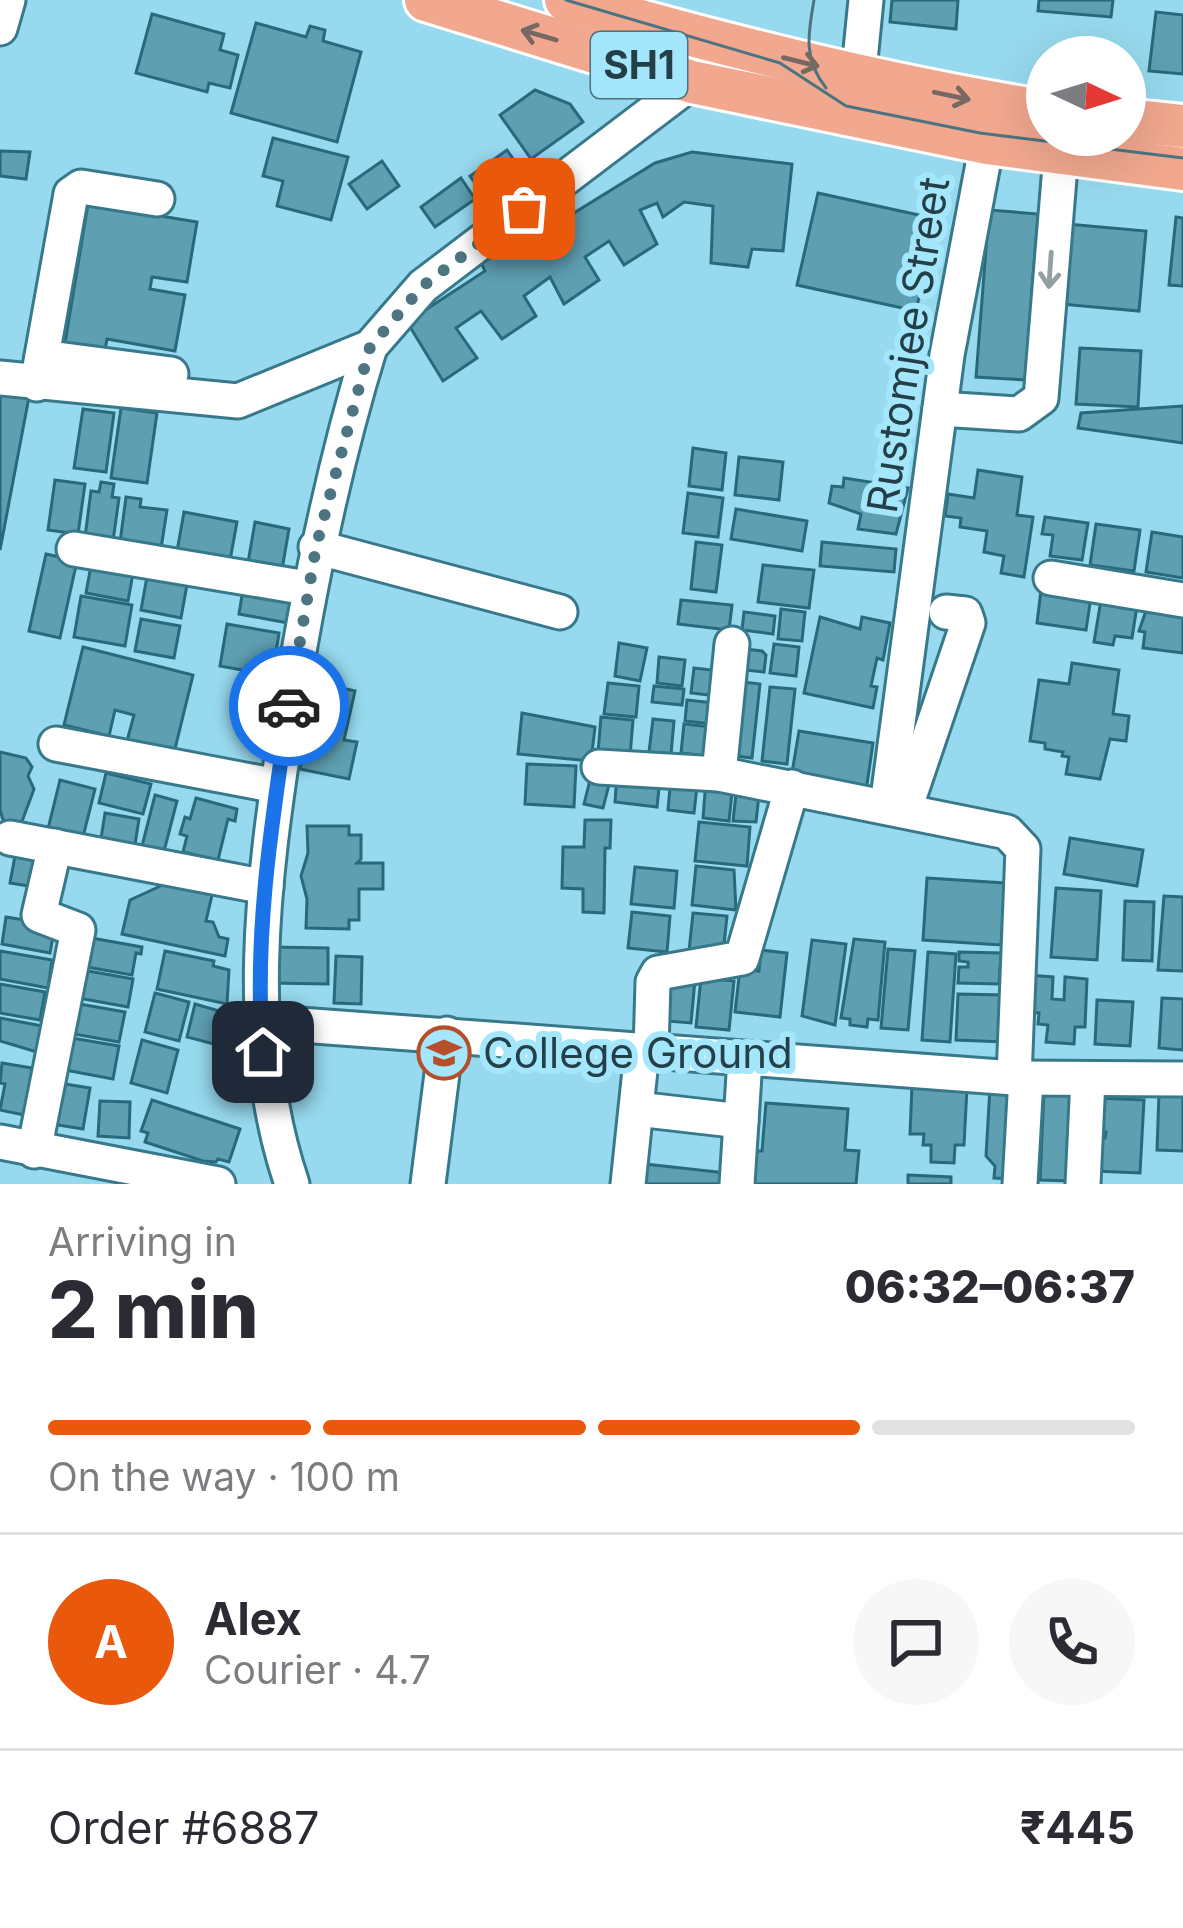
<!DOCTYPE html>
<html lang="en">
<head>
<meta charset="utf-8">
<style>
	:root { --surface:#fff; --page:#f7f7f7; --text:#2b2b33; --muted:#7c7c81; --line:#e1e1e2; --accent:#ea580c }
	body { margin:0; font-family:Inter,sans-serif; background:var(--page); color:var(--text); height:100vh; display:flex; flex-direction:column; font-size:45px; white-space:nowrap }
	* { box-sizing:border-box; margin:0 }
	p { font-size:39px; color:var(--muted) }
	.icon { flex:none; width:66px; height:66px; fill:none; stroke:currentColor; stroke-width:2; stroke-linecap:round; stroke-linejoin:round }
	.map { position:relative; height:1184px; overflow:hidden }
	.details { display:flex; flex-direction:column; background:var(--surface); flex:1 }
	.details>* { flex:none }
	.needle { width:78px; rotate:94deg }
	.tools { position:absolute; left:1026px; top:36px; display:grid; gap:24px }
	.tools a { display:grid; place-items:center; width:120px; height:120px; border-radius:50%; background:var(--surface); box-shadow:0 12px 48px #0002; font-size:60px }
	.pin { position:absolute; display:grid; place-items:center; width:102px; height:102px; color:#fff; margin:-51px; border-radius:24px; box-shadow:0 6px 18px #0006 }
	.courier { position:absolute; display:grid; place-items:center; width:120px; height:120px; margin:-60px; border:9px solid #1a73e8; border-radius:50%; background:#fff; color:#222; box-shadow:0 3px 15px #0007 }
	.summary em { font-style:normal; font-weight:800 }
	.summary div { display:flex; flex-direction:column-reverse }
	.summary { display:flex; align-items:center; justify-content:space-between; height:204px; padding:0 48px }
	h1 { font-size:78px; font-weight:800; line-height:90px }
	.bar { display:grid; grid-template-columns:repeat(4,1fr); gap:18px 12px; align-content:center; height:144px; padding:0 48px }
	.bar i { height:15px; border-radius:9px; background:var(--line) }
	.bar .active { background:var(--accent) }
	.bar p { grid-column:span 4 }
	.line { display:flex; align-items:center; gap:30px; padding:0 48px; border-top:3px solid var(--line) }
	.line div { flex:1 }
	.round { display:grid; place-items:center; flex:none; width:126px; height:126px; border-radius:63px; background:var(--page) }
	.map>svg:first-child { display:block }
</style>
</head>
<body>
<div class="map">
<svg width="1183" height="1184" viewBox="0 0 1183 1184">
	<rect width="100%" height="100%" fill="#97d9ee"/>
	<g fill="#5e9fb2" stroke="#276a7c" stroke-width="3">
		<path d="M892 0H958L956 29 890 22Z"/>
		<path d="M1039 0H1113L1111 17 1038 11Z"/>
		<path d="M1156 12 1183 15V74L1149 71Z"/>
		<path d="M152 14 224 34 220 50 238 55 230 88 209 83 207 92 136 73Z"/>
		<path d="M256 23 306 37 310 26 325 30 323 41 361 52 337 142 231 113Z"/>
		<path d="M535 90 570 104 583 122 531 159 500 115Z"/>
		<path d="M273 138 348 157 331 220 277 206 283 181 263 176Z"/>
		<path d="M507 150 521 170 484 196 470 176Z"/>
		<path d="M0 151 30 152 26 179 0 176Z"/>
		<path d="M692 152 792 164 783 251 752 249 748 267 711 263 713 206 684 202 663 217 657 203 640 210 657 244 624 265 609 241 585 257 599 280 564 304 550 277 524 296 536 316 502 339 481 311 456 328 477 358 443 381 407 322 485 271 477 254 499 242 509 253 655 163Z"/>
		<path d="M382 161 399 186 367 209 349 184Z"/>
		<path d="M461 178 475 199 435 227 421 207Z"/>
		<path d="M818 193 937 219 916 311 797 285Z"/>
		<path d="M88 204 197 222 187 282 152 277 150 289 185 295 175 351 107 339 105 350 65 343Z"/>
		<path d="M989 210 1038 214 1025 380 976 377Z"/>
		<path d="M1176 217 1183 218V286L1169 285Z"/>
		<path d="M1067 224 1146 231 1139 311 1060 304Z"/>
		<path d="M1080 348 1141 351 1138 407 1076 404Z"/>
		<path d="M0 392 29 397 0 550Z"/>
		<path d="M1183 406V443L1078 428 1081 413Z"/>
		<path d="M121 408 157 413 147 483 111 478Z"/>
		<path d="M83 409 114 413 106 472 74 468Z"/>
		<path d="M693 448 726 453 722 490 689 486Z"/>
		<path d="M739 457 783 462 779 500 735 495Z"/>
		<path d="M978 470 1022 477 1017 515 1033 517 1024 577 1001 573 1004 556 984 552 987 531 960 527 961 518 945 516 948 494 974 498Z"/>
		<path d="M844 478 908 488 896 534 858 529 861 514 829 503 832 486 843 487Z"/>
		<path d="M55 480 85 484 78 534 48 530Z"/>
		<path d="M101 482 114 484 112 497 119 498 113 541 85 537 91 491 99 492Z"/>
		<path d="M688 493 723 498 718 537 683 533Z"/>
		<path d="M126 497 141 499 140 507 167 510 160 555 119 550Z"/>
		<path d="M736 509 807 521 802 551 731 539Z"/>
		<path d="M184 512 237 522 229 566 176 557Z"/>
		<path d="M1045 517 1088 523 1082 560 1050 556 1053 535 1042 534Z"/>
		<path d="M255 522 289 529 280 581 246 574Z"/>
		<path d="M1096 524 1140 530 1134 571 1090 565Z"/>
		<path d="M1152 532 1183 537V578L1146 572Z"/>
		<path d="M696 542 722 545 716 592 691 589Z"/>
		<path d="M822 542 896 549 894 572 820 566Z"/>
		<path d="M46 554 77 561 60 638 29 631Z"/>
		<path d="M92 560 134 568 128 601 86 593Z"/>
		<path d="M763 565 814 570 809 608 758 602Z"/>
		<path d="M148 571 188 579 181 618 141 610Z"/>
		<path d="M244 583 293 592 288 623 239 614Z"/>
		<path d="M1041 590 1091 597 1086 630 1037 623Z"/>
		<path d="M1102 594 1137 606 1132 638 1115 636 1113 645 1094 642Z"/>
		<path d="M81 596 132 605 125 646 74 637Z"/>
		<path d="M681 600 732 605 729 630 678 624Z"/>
		<path d="M1149 602 1183 607V653L1143 648 1145 632 1139 631Z"/>
		<path d="M781 609 805 612 802 641 778 639Z"/>
		<path d="M744 612 775 616 773 634 742 630Z"/>
		<path d="M820 617 860 629 862 617 890 623 883 660 877 658 871 686 877 687 873 708 804 693Z"/>
		<path d="M141 619 180 626 174 658 135 651Z"/>
		<path d="M227 624 279 633 275 659 263 656 259 673 220 666Z"/>
		<path d="M619 643 647 648 640 681 615 676Z"/>
		<path d="M774 644 799 647 796 676 770 673Z"/>
		<path d="M83 647 193 675 174 753 127 741 134 715 115 710 109 736 64 725Z"/>
		<path d="M737 648 762 651 766 655 764 672 735 669Z"/>
		<path d="M659 657 685 660 682 686 657 683Z"/>
		<path d="M1072 663 1119 670 1113 714 1129 716 1126 741 1110 739 1100 779 1066 774 1069 757 1062 756 1063 752 1045 749V743L1030 741 1039 680 1069 684Z"/>
		<path d="M694 668 720 671 718 696 691 693Z"/>
		<path d="M735 681 760 684 752 758 727 755Z"/>
		<path d="M319 683 355 691 344 740 357 742 349 779 300 769Z"/>
		<path d="M608 683 639 686 636 717 604 714Z"/>
		<path d="M654 686 684 689 682 705 652 702Z"/>
		<path d="M770 687 795 689 787 764 762 761Z"/>
		<path d="M687 700 715 703 712 724 685 721Z"/>
		<path d="M522 713 595 727 591 761 518 754Z"/>
		<path d="M601 717 633 720 630 756 598 753Z"/>
		<path d="M653 719 674 721 671 754 649 752Z"/>
		<path d="M684 724 712 727 708 756 681 753Z"/>
		<path d="M799 731 873 743 866 791 791 779Z"/>
		<path d="M0 752 26 758 32 767 28 776 34 789 21 824 3 820 0 810Z"/>
		<path d="M527 764 576 766 574 807 525 804Z"/>
		<path d="M593 768 612 773 603 808 584 804Z"/>
		<path d="M106 773 151 784 143 814 99 803Z"/>
		<path d="M617 775 660 779 657 807 615 802Z"/>
		<path d="M671 776 698 778 694 813 668 810Z"/>
		<path d="M60 780 95 789 83 837 48 829Z"/>
		<path d="M706 780 733 783 729 821 703 818Z"/>
		<path d="M737 784 760 786 756 822 733 821Z"/>
		<path d="M155 795 177 801 162 859 140 854Z"/>
		<path d="M196 798 237 809 235 821 228 819 218 860 183 852 187 836 180 834 185 817 190 819Z"/>
		<path d="M105 813 139 819 134 851 100 845Z"/>
		<path d="M585 820H611L610 848H605L604 913 583 912V889L562 888 563 847H584Z"/>
		<path d="M699 822 750 827 747 866 695 861Z"/>
		<path d="M307 826H349V835H361V859L357 863H383V889H359V920H349V929L306 928 307 899 301 876 308 853Z"/>
		<path d="M1070 838 1143 850 1137 886 1064 874Z"/>
		<path d="M17 845 47 851 41 888 10 883Z"/>
		<path d="M696 866 734 870 736 910 692 905Z"/>
		<path d="M635 867 677 871 674 908 631 904Z"/>
		<path d="M927 878 1005 883 1001 945 923 940Z"/>
		<path d="M165 884 212 895 206 921 213 922 219 937 228 939 225 956 122 934 130 900Z"/>
		<path d="M1056 888 1101 891 1097 960 1051 957Z"/>
		<path d="M1164 896 1183 897V971L1158 970Z"/>
		<path d="M1125 901 1154 902 1152 961 1123 960Z"/>
		<path d="M632 912 670 916 667 952 628 948Z"/>
		<path d="M693 913 727 916 723 954 689 951Z"/>
		<path d="M6 917 55 925 50 953 2 944Z"/>
		<path d="M86 937 142 947 141 954 136 953 132 975 81 966Z"/>
		<path d="M854 939 885 942 878 1020 868 1019 867 1027 850 1025V1019L841 1018Z"/>
		<path d="M812 940 846 944 835 1025 802 1016Z"/>
		<path d="M270 947 328 948V984L270 983Z"/>
		<path d="M888 949 915 951 908 1030 881 1028Z"/>
		<path d="M761 950 787 953 780 1017 735 1012 740 969 759 971Z"/>
		<path d="M0 951 52 960 48 988 0 979Z"/>
		<path d="M165 951 214 961 213 966 229 970 227 1004 157 989Z"/>
		<path d="M928 952 956 954 950 1042 922 1040Z"/>
		<path d="M959 952 1001 953 999 984 958 983 959 967H968V962L959 961Z"/>
		<path d="M336 956 362 957 361 1004 334 1003Z"/>
		<path d="M77 969 133 979 128 1007 73 997Z"/>
		<path d="M1028 975 1053 977 1052 999 1064 1000 1065 977 1087 979 1085 1027H1075L1074 1044 1046 1042 1048 1025 1038 1024 1039 1013 1026 1012Z"/>
		<path d="M665 978 695 980 691 1023 654 1020Z"/>
		<path d="M701 978 734 981 729 1030 696 1027Z"/>
		<path d="M0 984 45 992 40 1020 0 1013Z"/>
		<path d="M155 993 189 1002 179 1041 145 1032Z"/>
		<path d="M958 994 1005 995 1004 1042 956 1040Z"/>
		<path d="M1162 998 1183 999V1050L1159 1048Z"/>
		<path d="M1097 1000 1133 1002 1130 1046 1095 1044Z"/>
		<path d="M68 1002 125 1012 119 1042 63 1032Z"/>
		<path d="M195 1004 233 1015 225 1047 187 1037Z"/>
		<path d="M0 1018 42 1026 37 1052 0 1041Z"/>
		<path d="M66 1037 119 1046 113 1079 60 1069Z"/>
		<path d="M142 1040 178 1050 167 1093 131 1083Z"/>
		<path d="M2 1063 32 1068 24 1115 0 1110 5 1084 0 1083Z"/>
		<path d="M59 1083 90 1088 83 1129 52 1124Z"/>
		<path d="M912 1086 967 1088 964 1145H955L954 1163 931 1162V1145H923L924 1134H910Z"/>
		<path d="M990 1087 1019 1089 1014 1179 994 1178 995 1166 986 1156Z"/>
		<path d="M1044 1090 1074 1092 1071 1181 1040 1180Z"/>
		<path d="M1159 1094 1183 1095V1151L1157 1150Z"/>
		<path d="M1097 1098 1144 1100 1140 1173 1094 1171 1100 1138H1105L1106 1132H1100Z"/>
		<path d="M152 1100 240 1129 229 1162 218 1159 216 1162 203 1161 145 1142 148 1133 141 1131Z"/>
		<path d="M100 1101 130 1102 129 1138 98 1136Z"/>
		<path d="M766 1103 848 1109 845 1150 859 1151 856 1184H749L752 1151H762Z"/>
		<path d="M645 1164 727 1173 726 1184H643Z"/>
		<path d="M908 1175 951 1177V1184H908Z"/>
	</g>
	<g fill="none" stroke-linecap="round" stroke-linejoin="round">
		<g stroke="#37798b" stroke-width="39">
			<g id="minor">
				<path d="M0 28 8 0"/>
				<path d="M856 100 866 0"/>
				<path d="M42 357 171 374"/>
				<path d="M0 378 238 401 370 347 423 286 692 82 702 65"/>
				<path d="M37 384 71 194 81 187 157 199"/>
				<path d="M940 409 1019 414 1041 398 1061 154"/>
				<path d="M316 547 560 612"/>
				<path d="M74 549 307 588"/>
				<path d="M1051 578 1183 600"/>
				<path d="M56 744 277 786"/>
				<path d="M599 767 719 774 1007 832 1023 849 1014 1078"/>
				<path d="M719 774 732 644"/>
				<path d="M887 806 947 355 987 143"/>
				<path d="M905 809 968 623 965 614 946 612"/>
				<path d="M10 838 266 887"/>
				<path d="M260 1022 1014 1078 1183 1079"/>
				<path d="M651 1051 653 982 658 973 742 958 792 787"/>
				<path d="M637 1109 741 1121"/>
				<path d="M0 1142 218 1184"/>
				<path d="M34 1151 78 930 39 915 55 846"/>
				<path d="M292 1184C242 1038 263 881 286 731 306 600 331 473 370 347"/>
				<path d="M428 1184 447 1034"/>
				<path d="M628 1184 642 1051"/>
				<path d="M737 1184 745 1059"/>
				<path d="M1020 1184 1026 1078"/>
				<path d="M1083 1184 1088 1079"/>
			</g>
		</g>
		<g stroke="#fff" stroke-width="48">
			<g id="major">
				<path d="M426 0 692 82 987 143 1183 169"/>
				<path d="M566 0C724 46 884 86 1047 112"/>
				<path d="M1125 120 1183 126"/>
			</g>
		</g>
		<use href="#minor" stroke="#fff" stroke-width="33"/>
		<use href="#major" stroke="#f1a88f" stroke-width="42"/>
		<g stroke="#4b7480" stroke-width="3">
			<path d="M566 0 780 63 846 106 980 133 1183 158"/>
			<path d="M814 0C808 34 803 59 826 88"/>
		</g>
	</g>
	<defs><path id="oneway-shaft" d="M-6 0H5M1.5-3L5.5 0L1.5 3" fill="none" stroke-width="1.6" stroke-linecap="round" stroke-linejoin="round" transform="scale(3)"/></defs>
	<g stroke="#766964">
		<use href="#oneway-shaft" transform="translate(539 35) rotate(-164)"/>
		<use href="#oneway-shaft" transform="translate(801 62) rotate(14)"/>
		<use href="#oneway-shaft" transform="translate(952 96) rotate(12)"/>
	</g>
	<use stroke="#929fa3" href="#oneway-shaft" transform="translate(1050 270) rotate(94)"/>
	<g fill="none" stroke-linecap="round" stroke-linejoin="round">
		<path stroke="#4c7581" stroke-width="12" stroke-dasharray="0 21.6" d="M289 706 316 547 370 347 423 286 524 209"/>
		<path stroke="#1a73e8" stroke-width="15" d="M263 1052C253 938 272 819 289 706"/>
	</g>
	<defs>
		<g id="university-ring" transform="scale(2.7)"><circle r="9.5" fill="#a4e6fb" stroke="#b64e2a" stroke-width="1.5"/><path d="M0-5L7-2L0 1L-7-2ZM-4 1L0 2.5L4 1V4Q0 6-4 4Z" fill="#b64e2a"/></g>
	</defs>
	<g fill-rule="evenodd">
		<use href="#university-ring" x="444" y="1053"/>
	</g>
	<g text-anchor="middle" stroke-width="12" stroke-linejoin="round" paint-order="stroke">
		<rect fill="#a4e6fb" stroke="#4a717d" stroke-width="3" x="591" y="32" width="96" height="66" rx="9"/>
		<g font-size="39" font-weight="bold" fill="#243f47">
			<text x="639" y="79">SH1</text>
		</g>
		<g font-size="42" fill="#243f47" stroke="#a4e6fb">
			<text transform="translate(908 345) rotate(-81)" y="15">Rustomjee Street</text>
		</g>
		<g font-size="42" fill="#243f47" stroke="#a4e6fb" text-anchor="start">
			<text x="483" y="1068">College Ground</text>
		</g>
	</g>
</svg>
<div class="tools">
<a><svg class="needle" viewBox="-14 -14 28 28"><path d="M0-13l5 13h-10z" fill="#e53935"/><path d="M0 13l5-13h-10z" fill="#7c7c81"/></svg></a>
</div>
<div class="pin" style="left:524px;top:209px;background:#ea580c"><svg class="icon" aria-label="bag" viewBox="0 0 24 24"><path d="M5 8h14l-1 12H6zM9 8a3 3 0 0 1 6 0"/></svg></div>
<div class="pin" style="left:263px;top:1052px;background:#1f2937"><svg class="icon" aria-label="home" viewBox="0 0 24 24"><path d="M3 11l9-7 9 7M6 9v11h12V9"/></svg></div>
<div class="courier" style="left:289px;top:706px"><svg class="icon" aria-label="car" viewBox="0 0 24 24"><path d="M5 17H2v-5l4-1 3-4h7l3 4 3 1v5h-3M9 17h6M6 11h13"/><circle cx="7" cy="17" r="2"/><circle cx="17" cy="17" r="2"/></svg></div>
</div>
<section class="details">
<div class="summary"><div><h1>2 min</h1><p>Arriving in</p></div><em>06:32–06:37</em></div>
<div class="bar"><i class="active"></i><i class="active"></i><i class="active"></i><i></i><p>On the way · 100 m</p></div>
<div class="line" style="height:216px"><b class="round" style="background:var(--accent);color:#fff">A</b><div><b>Alex</b><p>Courier · 4.7</p></div><a class="round"><svg class="icon" aria-label="chat" viewBox="0 0 24 24"><path d="M4 5h16v11H9l-5 4z"/></svg></a><a class="round"><svg class="icon" aria-label="phone" viewBox="0 0 24 24"><path d="M5 4h4l2 5-3 2q2 4 5 5l2-3 5 2v4C11 20 4 13 5 4z"/></svg></a></div>
<div class="line" style="height:156px"><div>Order #6887</div><b>₹445</b></div>
</section>
</body>
</html>
